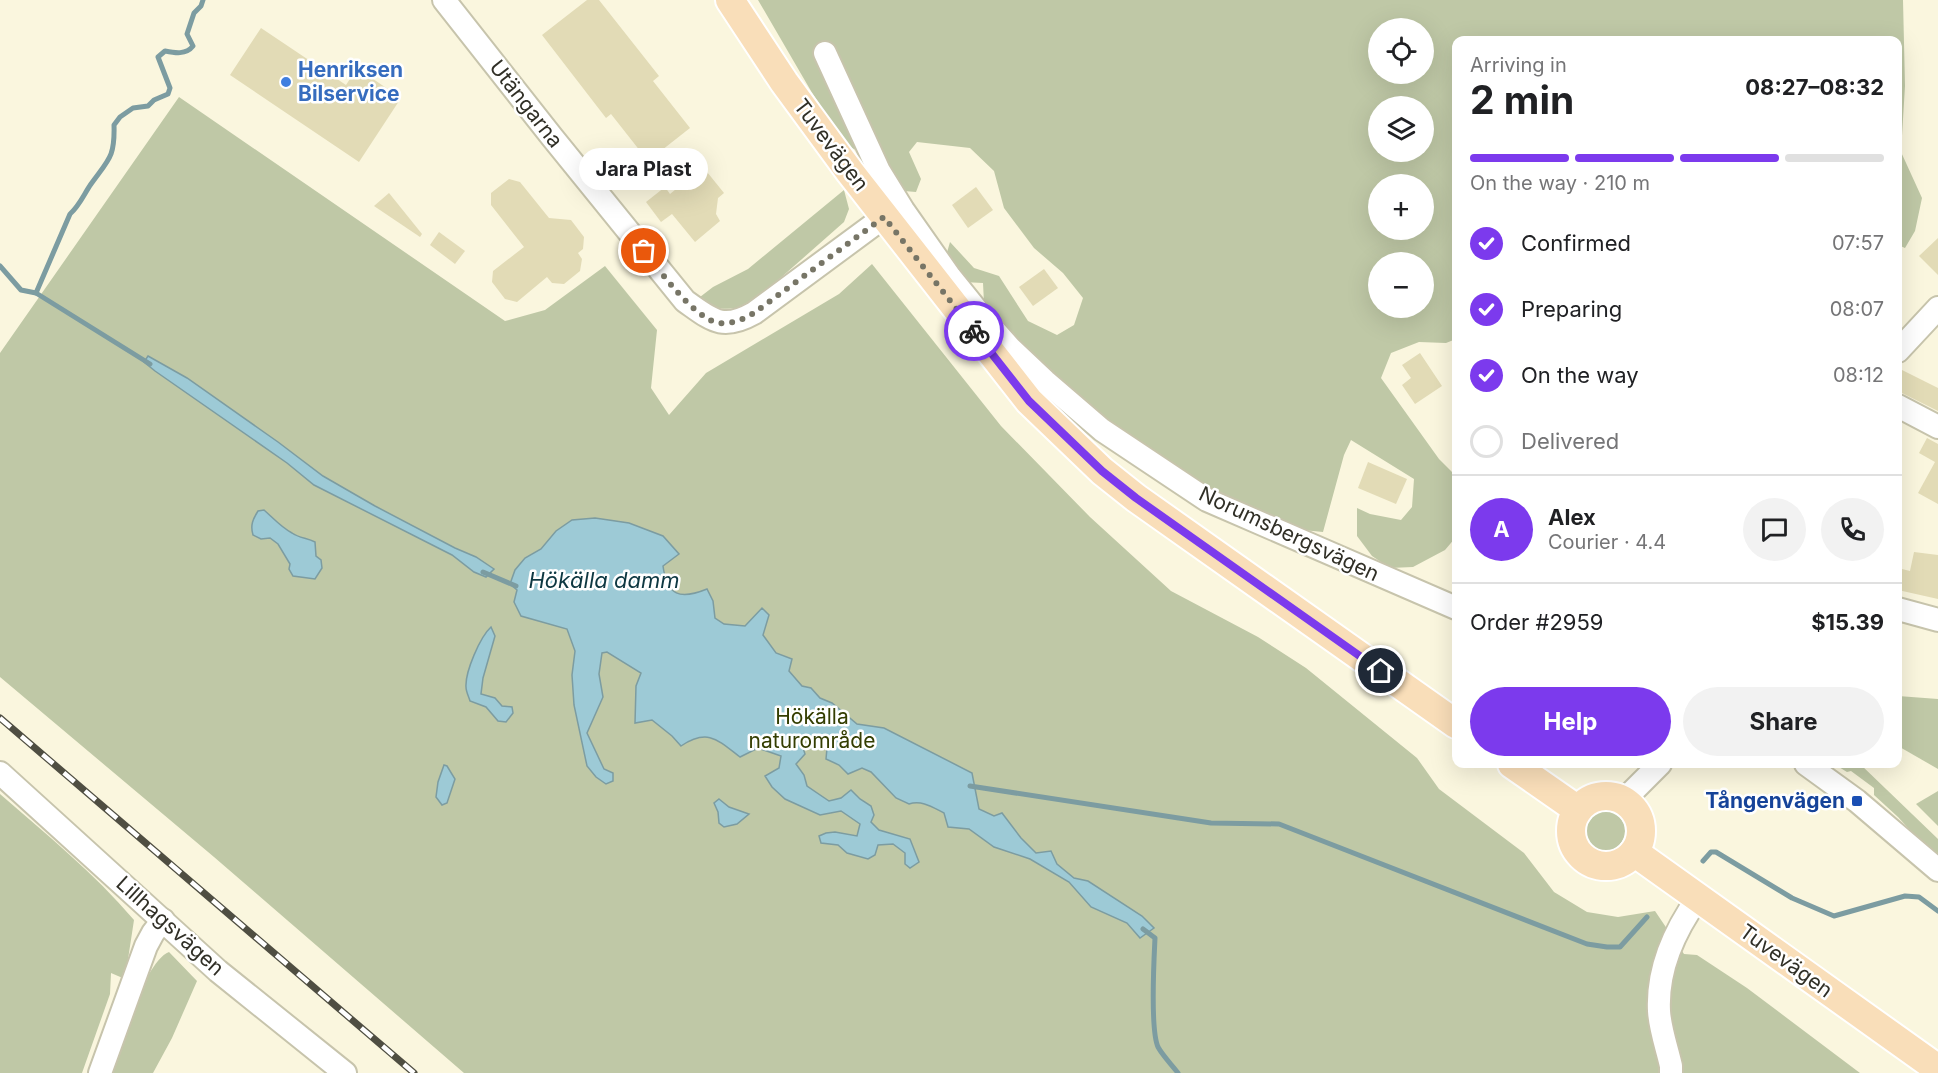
<!DOCTYPE html>
<html lang="en">
<head>
<meta charset="utf-8">
<style>
	:root { --surface:#fff; --page:#f2f2f2; --text:#202124; --muted:#757577; --line:#e0e0e0; --accent:#7c3aed }
	body { margin:0; font-family:Inter,sans-serif; background:var(--page); color:var(--text); height:100vh; display:flex; flex-direction:column; font-size:22px; white-space:nowrap }
	* { box-sizing:border-box; margin:0 }
	p { font-size:20px; color:var(--muted) }
	.icon { flex:none; width:33px; height:33px; fill:none; stroke:currentColor; stroke-width:2; stroke-linecap:round; stroke-linejoin:round }
	.map { position:relative; flex:1; overflow:hidden }
	.panel { position:absolute; left:1452px; top:36px; width:450px; height:732px; display:flex; flex-direction:column; background:var(--surface); border-radius:12px; box-shadow:0 6px 24px #0002 }
	.panel>* { flex:none }
	.tools { position:absolute; left:1368px; top:18px; display:grid; gap:12px }
	.tools a { display:grid; place-items:center; width:66px; height:66px; border-radius:50%; background:var(--surface); box-shadow:0 6px 24px #0002; font-size:30px }
	.pin { position:absolute; display:grid; place-items:center; width:51px; height:51px; color:#fff; margin:-26px; border:3px solid #fff; border-radius:50%; box-shadow:0 2px 6px #0007 }
	.courier { position:absolute; display:grid; place-items:center; width:60px; height:60px; margin:-30px; border:4px solid #7c3aed; border-radius:50%; background:#fff; color:#222; box-shadow:0 2px 8px #0007 }
	.bubble { position:absolute; height:42px; border-radius:21px; background:var(--surface); box-shadow:0 6px 24px #0002; font-size:20px; font-weight:700; line-height:42px; text-align:center }
	.overview em { font-style:normal; font-weight:700 }
	.overview div { display:flex; flex-direction:column-reverse }
	.overview { display:flex; align-items:center; justify-content:space-between; height:102px; padding:0 18px }
	h1 { font-size:39px; font-weight:700; line-height:45px }
	.bar { display:grid; grid-template-columns:repeat(4,1fr); gap:9px 6px; align-content:center; height:72px; padding:0 18px }
	.bar i { height:8px; border-radius:4px; background:var(--line) }
	.bar .active { background:var(--accent) }
	.bar p { grid-column:span 4 }
	.line { display:flex; align-items:center; gap:15px; padding:0 18px; border-top:2px solid var(--line) }
	.line div { flex:1 }
	.round { display:grid; place-items:center; flex:none; width:63px; height:63px; border-radius:32px; background:var(--page) }
	ol { padding:0 18px; list-style:none }
	li { display:flex; align-items:center; gap:18px; height:66px }
	li p { margin-inline-start:auto }
	li .icon { padding:6px; border-radius:50%; background:var(--accent); color:#fff; stroke-width:4 }
	li:last-child { color:var(--muted) }
	li i { width:33px; height:33px; border:3px solid var(--line); border-radius:50% }
	.action { display:flex; gap:12px; margin-top:auto; padding:12px 18px }
	.action a { flex:1; height:69px; border-radius:36px; background:var(--accent); color:#fff; font-size:24px; font-weight:700; line-height:69px; text-align:center }
	.action a+a { background:var(--page); color:var(--text) }
	.map>svg:first-child { display:block }
</style>
</head>
<body>
<div class="map">
<svg width="1938" height="1073" viewBox="0 0 1938 1073">
	<rect width="100%" height="100%" fill="#faf6de"/>
	<g fill="#bfc8a6" fill-rule="evenodd">
		<path d="M758 0H1903L1905 86 1901 152 1922 198 1915 231 1905 248 1898 245V40H1456V339L1446 343 1419 342 1391 353 1381 378 1439 459 1456 476V537L1445 550 1413 567 1390 568 1372 556 1357 536V508L1370 514 1401 520 1412 507 1414 479 1351 440 1344 455 1323 532 1303 530 1204 488 1144 451 1032 358 984 303 983 283 963 282 946 256 950 242 974 268 999 276 1028 321 1057 335 1074 325 1083 298 1063 273 1034 248 1004 208 994 171 970 148 917 142 909 152 921 179 916 192 904 191 882 165 845 144 811 91ZM1378 28H1424V74H1378ZM1378 106H1424V152H1378ZM1378 184H1424V230H1378ZM1378 262H1424V308H1378Z"/>
		<path d="M179 97 505 321 545 310 605 266 657 330 651 388 669 415 706 373 839 294 872 264 1001 426 1090 517 1171 591 1258 637 1306 668 1417 758 1439 789 1524 853 1554 892 1587 912 1618 917 1655 911 1684 954 1697 955 1747 988 1860 1073H464L214 857 0 677V353Z"/>
		<path d="M844 190 849 209 844 222 751 304C734 310 713 313 700 297L713 287 748 269Z"/>
		<path d="M1898 696 1938 699V769L1898 746Z"/>
		<path d="M1834 764H1860L1938 839V856L1930 852 1898 817 1874 795V788L1851 771 1847 772Z"/>
		<path d="M1938 791V826L1916 804Z"/>
		<path d="M0 794C46 834 94 873 134 920L125 979 111 973 110 994 82 1073H0Z"/>
		<circle cx="1605" cy="831" r="20"/>
		<path d="M169 952 197 981 172 1038 153 1073H109C119 1047 145 961 169 952Z"/>
	</g>
	<g fill="#9dcad6" stroke="#7c9ca1" stroke-width="1.5">
		<path d="M148 356 187 378 278 442 323 476 375 506 455 548 476 557 494 569 486 577 474 572 452 555 314 485 287 463 155 371 144 362Z"/>
		<path d="M264 510C273 518 282 528 292 533 299 538 307 538 315 542L316 556 321 560 322 568 315 579 293 576 289 569 290 564 278 544 270 538 261 539 253 535C250 525 253 519 258 511Z"/>
		<path d="M595 518 629 523 663 536 679 554 663 566C667 596 680 600 707 589L713 601 715 618 724 624 745 626 762 608 769 615 763 635 776 653 792 659 789 671 802 686 811 688 820 698 832 703 857 724 884 728 972 773 979 809 994 816 1002 813 1021 838 1036 853 1051 851 1057 864 1074 878 1088 881 1142 916 1154 928 1140 938 1127 923 1091 907 1069 882 1030 859 994 847 969 829 948 827 944 813C932 807 922 800 909 804L896 798 871 772 862 768 848 774 839 765 826 759 827 748 821 739 806 736 801 741 805 754 796 764 804 775 807 786 829 801 841 798 851 790 860 799 871 806 874 815 871 822 879 830 910 839 919 862 910 868 905 864V853L893 844 878 845 875 855 868 859 847 853 838 845 821 843 819 836 826 833 835 832 857 836 860 824 841 811 820 815 785 799 772 787 765 776 779 768 781 756 758 748 740 757C718 740 708 728 681 746L672 736 652 720 635 723 636 686 641 673 607 652 602 653 599 674 603 697 587 733 604 769 613 773V781L606 784 596 777 587 766 574 705 572 675 575 651 567 629 521 616 514 602 517 590 510 584 515 570 525 558 541 549 556 531 572 520Z"/>
		<path d="M491 627 495 636 483 678 481 694 495 698 502 706 512 707 513 713 506 722 498 721 486 707 470 701C469 697 466 692 466 687 465 672 480 637 491 627Z"/>
		<path d="M444 765 447 766 455 779 447 803 442 805 436 797 438 782Z"/>
		<path d="M719 799 729 807 749 814 737 824 724 827 719 823 718 812 714 803Z"/>
	</g>
	<g fill="none" stroke-linecap="round" stroke-linejoin="round">
		<g stroke="#7c9ca1" stroke-width="5">
			<path d="M0 266 21 290 36 293 150 364"/>
			<path d="M36 293 70 214C80 205 84 194 91 184 109 159 115 157 114 125L120 117 133 108 148 106 154 100 168 94 170 88 158 57 165 51C175 53 186 55 193 46L187 34 194 13 201 6 203 0"/>
			<path d="M483 572 516 586"/>
			<path d="M970 786 1211 823 1279 824 1587 944 1607 947H1620L1647 917"/>
			<path d="M1703 861 1711 852H1716L1792 898 1834 916 1905 896 1919 897 1938 911"/>
			<path d="M1143 929 1155 938C1154 959 1150 1029 1158 1047 1163 1056 1172 1065 1178 1073"/>
		</g>
	</g>
	<g fill="#e2dbb6">
		<path d="M587 0H599L659 76 653 81 690 128 648 161 611 114 606 118 542 35Z"/>
		<path d="M261 28 346 85 357 68 401 98 359 162 230 75Z"/>
		<path d="M703 167 724 193 718 198 716 214 720 221 695 242 672 214 661 222 646 202 665 187 670 194Z"/>
		<path d="M509 179 520 182 549 218 571 220 584 237 583 249 578 253 582 259 580 271 564 284 552 283 547 277 517 302 505 299 492 282 493 271 524 247 491 205V193Z"/>
		<path d="M976 187 993 210 968 228 952 205Z"/>
		<path d="M389 193 422 234 420 237 374 206Z"/>
		<path d="M439 232 465 251 455 264 430 245Z"/>
		<path d="M1938 238V275L1919 256Z"/>
		<path d="M1044 269 1058 288 1033 306 1019 287Z"/>
		<path d="M1420 353 1442 386 1415 404 1402 385 1411 378 1402 365Z"/>
		<path d="M1898 368 1938 388V411L1898 391Z"/>
		<path d="M1927 438 1938 444V504L1918 493 1935 462 1919 453Z"/>
		<path d="M1368 462 1407 479 1396 504 1358 488Z"/>
		<path d="M1914 552 1938 555V599L1898 590V568L1910 571Z"/>
	</g>
	<g fill="none" stroke-linecap="round" stroke-linejoin="round">
		<g stroke="#c7c4ac" stroke-width="26">
			<g id="minor">
				<path d="M444 0 552 137 685 301C712 320 722 331 754 313L884 217"/>
				<path d="M825 53 879 171 903 210 950 277 979 313 1010 348 1045 381 1102 430 1207 500 1456 608"/>
				<path d="M1898 351 1938 308"/>
				<path d="M1898 406 1938 427"/>
				<path d="M1898 609 1938 620"/>
				<path d="M1806 764 1857 801 1938 870"/>
				<path d="M0 773 218 971 345 1073"/>
				<path d="M1624 800 1660 764"/>
				<path d="M100 1073 146 946 153 933 163 920"/>
				<path d="M1671 1073V1066C1667 1048 1660 1029 1659 1011 1657 970 1675 930 1698 898"/>
			</g>
		</g>
		<g stroke="#fff" stroke-width="32">
			<g id="major">
				<path d="M730 0 784 82 850 172 1029 401 1102 471 1136 498 1456 724"/>
				<path d="M1512 764 1578 810"/>
				<circle cx="1606" cy="831" r="35"/>
				<path d="M1634 852 1938 1069"/>
			</g>
		</g>
		<use href="#minor" stroke="#fff" stroke-width="22"/>
		<use href="#major" stroke="#f9deb9" stroke-width="28"/>
		<g stroke="#4f4e42" stroke-width="7">
			<path id="rail" d="M0 718 414 1073"/>
		</g>
		<use href="#rail" stroke="#fff" stroke-width="4.5" stroke-dasharray="14" stroke-linecap="butt"/>
	</g>
	<g fill="none" stroke-linecap="round" stroke-linejoin="round">
		<path stroke="#777566" stroke-width="6" stroke-dasharray="0 10.8" d="M644 251C660 271 693 317 718 323 731 325 744 319 754 313L884 217 974 331"/>
		<path stroke="#7c3aed" stroke-width="8" d="M974 331 1029 401 1102 471 1136 498 1381 671"/>
	</g>
	<circle fill="#3f7fe0" stroke="#fff" stroke-width="2" cx="286" cy="82" r="6"/>
	<rect fill="#1a4fb4" stroke="#fff" stroke-width="2" x="1851" y="795" width="12" height="12" rx="3"/>
	<g text-anchor="middle" stroke-width="5" stroke-linejoin="round" paint-order="stroke">
		<g font-size="21" font-weight="bold" fill="#366cbe" stroke="#fff" text-anchor="start">
			<text x="298" y="77">Henriksen<tspan x="298" dy="24">Bilservice</tspan></text>
		</g>
		<g font-size="21" fill="#302f26" stroke="#fff">
			<text transform="translate(526 104) rotate(52)" y="7">Utängarna</text>
			<text transform="translate(831 145) rotate(53)" y="7">Tuvevägen</text>
			<text transform="translate(1289 534) rotate(25)" y="7">Norumsbergsvägen</text>
			<text transform="translate(170 926) rotate(42)" y="7">Lillhagsvägen</text>
			<text transform="translate(1786 961) rotate(36)" y="7">Tuvevägen</text>
		</g>
		<g font-size="21" fill="#343e02" stroke="#fff">
			<text x="812" y="724">Hökälla<tspan x="812" dy="24">naturområde</tspan></text>
		</g>
		<g font-size="21" font-weight="bold" fill="#164399" stroke="#fff" text-anchor="end">
			<text x="1845" y="808">Tångenvägen</text>
		</g>
		<g font-size="22" font-style="italic" fill="#0e3842" stroke="#fff">
			<text x="604" y="588">Hökälla damm</text>
		</g>
	</g>
</svg>
<div class="tools">
<a><svg class="icon" aria-label="locate" viewBox="0 0 24 24"><circle cx="12" cy="12" r="6"/><path d="M12 2v4M12 18v4M2 12h4M18 12h4"/></svg></a>
<a><svg class="icon" aria-label="layers" viewBox="0 0 24 24"><path d="M12 4l9 5-9 5-9-5zM3 14l9 5 9-5"/></svg></a>
<a>+</a>
<a>−</a>
</div>
<div class="pin" style="left:644px;top:251px;background:#ea580c"><svg class="icon" aria-label="bag" viewBox="0 0 24 24"><path d="M5 8h14l-1 12H6zM9 8a3 3 0 0 1 6 0"/></svg></div>
<div class="pin" style="left:1381px;top:671px;background:#1f2937"><svg class="icon" aria-label="home" viewBox="0 0 24 24"><path d="M3 11l9-7 9 7M6 9v11h12V9"/></svg></div>
<div class="courier" style="left:974px;top:331px"><svg class="icon" aria-label="bike" viewBox="0 0 24 24"><circle cx="6" cy="16" r="4"/><circle cx="18" cy="16" r="4"/><path d="M6 16l4-8h5l3 8M10 8l3 8H6M13 5h3"/></svg></div>
<div class="bubble" style="left:579px;top:148px;width:129px">Jara Plast</div>
<section class="panel">
<div class="overview"><div><h1>2 min</h1><p>Arriving in</p></div><em>08:27–08:32</em></div>
<div class="bar"><i class="active"></i><i class="active"></i><i class="active"></i><i></i><p>On the way · 210 m</p></div>
<ol>
<li><svg class="icon" aria-label="check" viewBox="0 0 24 24"><path d="M5 12l5 5 9-10"/></svg>Confirmed<p>07:57</p></li>
<li><svg class="icon" aria-label="check" viewBox="0 0 24 24"><path d="M5 12l5 5 9-10"/></svg>Preparing<p>08:07</p></li>
<li><svg class="icon" aria-label="check" viewBox="0 0 24 24"><path d="M5 12l5 5 9-10"/></svg>On the way<p>08:12</p></li>
<li><i></i>Delivered</li>
</ol>
<div class="line" style="height:108px"><b class="round" style="background:var(--accent);color:#fff">A</b><div><b>Alex</b><p>Courier · 4.4</p></div><a class="round"><svg class="icon" aria-label="chat" viewBox="0 0 24 24"><path d="M4 5h16v11H9l-5 4z"/></svg></a><a class="round"><svg class="icon" aria-label="phone" viewBox="0 0 24 24"><path d="M5 4h4l2 5-3 2q2 4 5 5l2-3 5 2v4C11 20 4 13 5 4z"/></svg></a></div>
<div class="line" style="height:78px"><div>Order #2959</div><b>$15.39</b></div>
<div class="action"><a>Help</a><a>Share</a></div>
</section>
</div>
</body>
</html>
